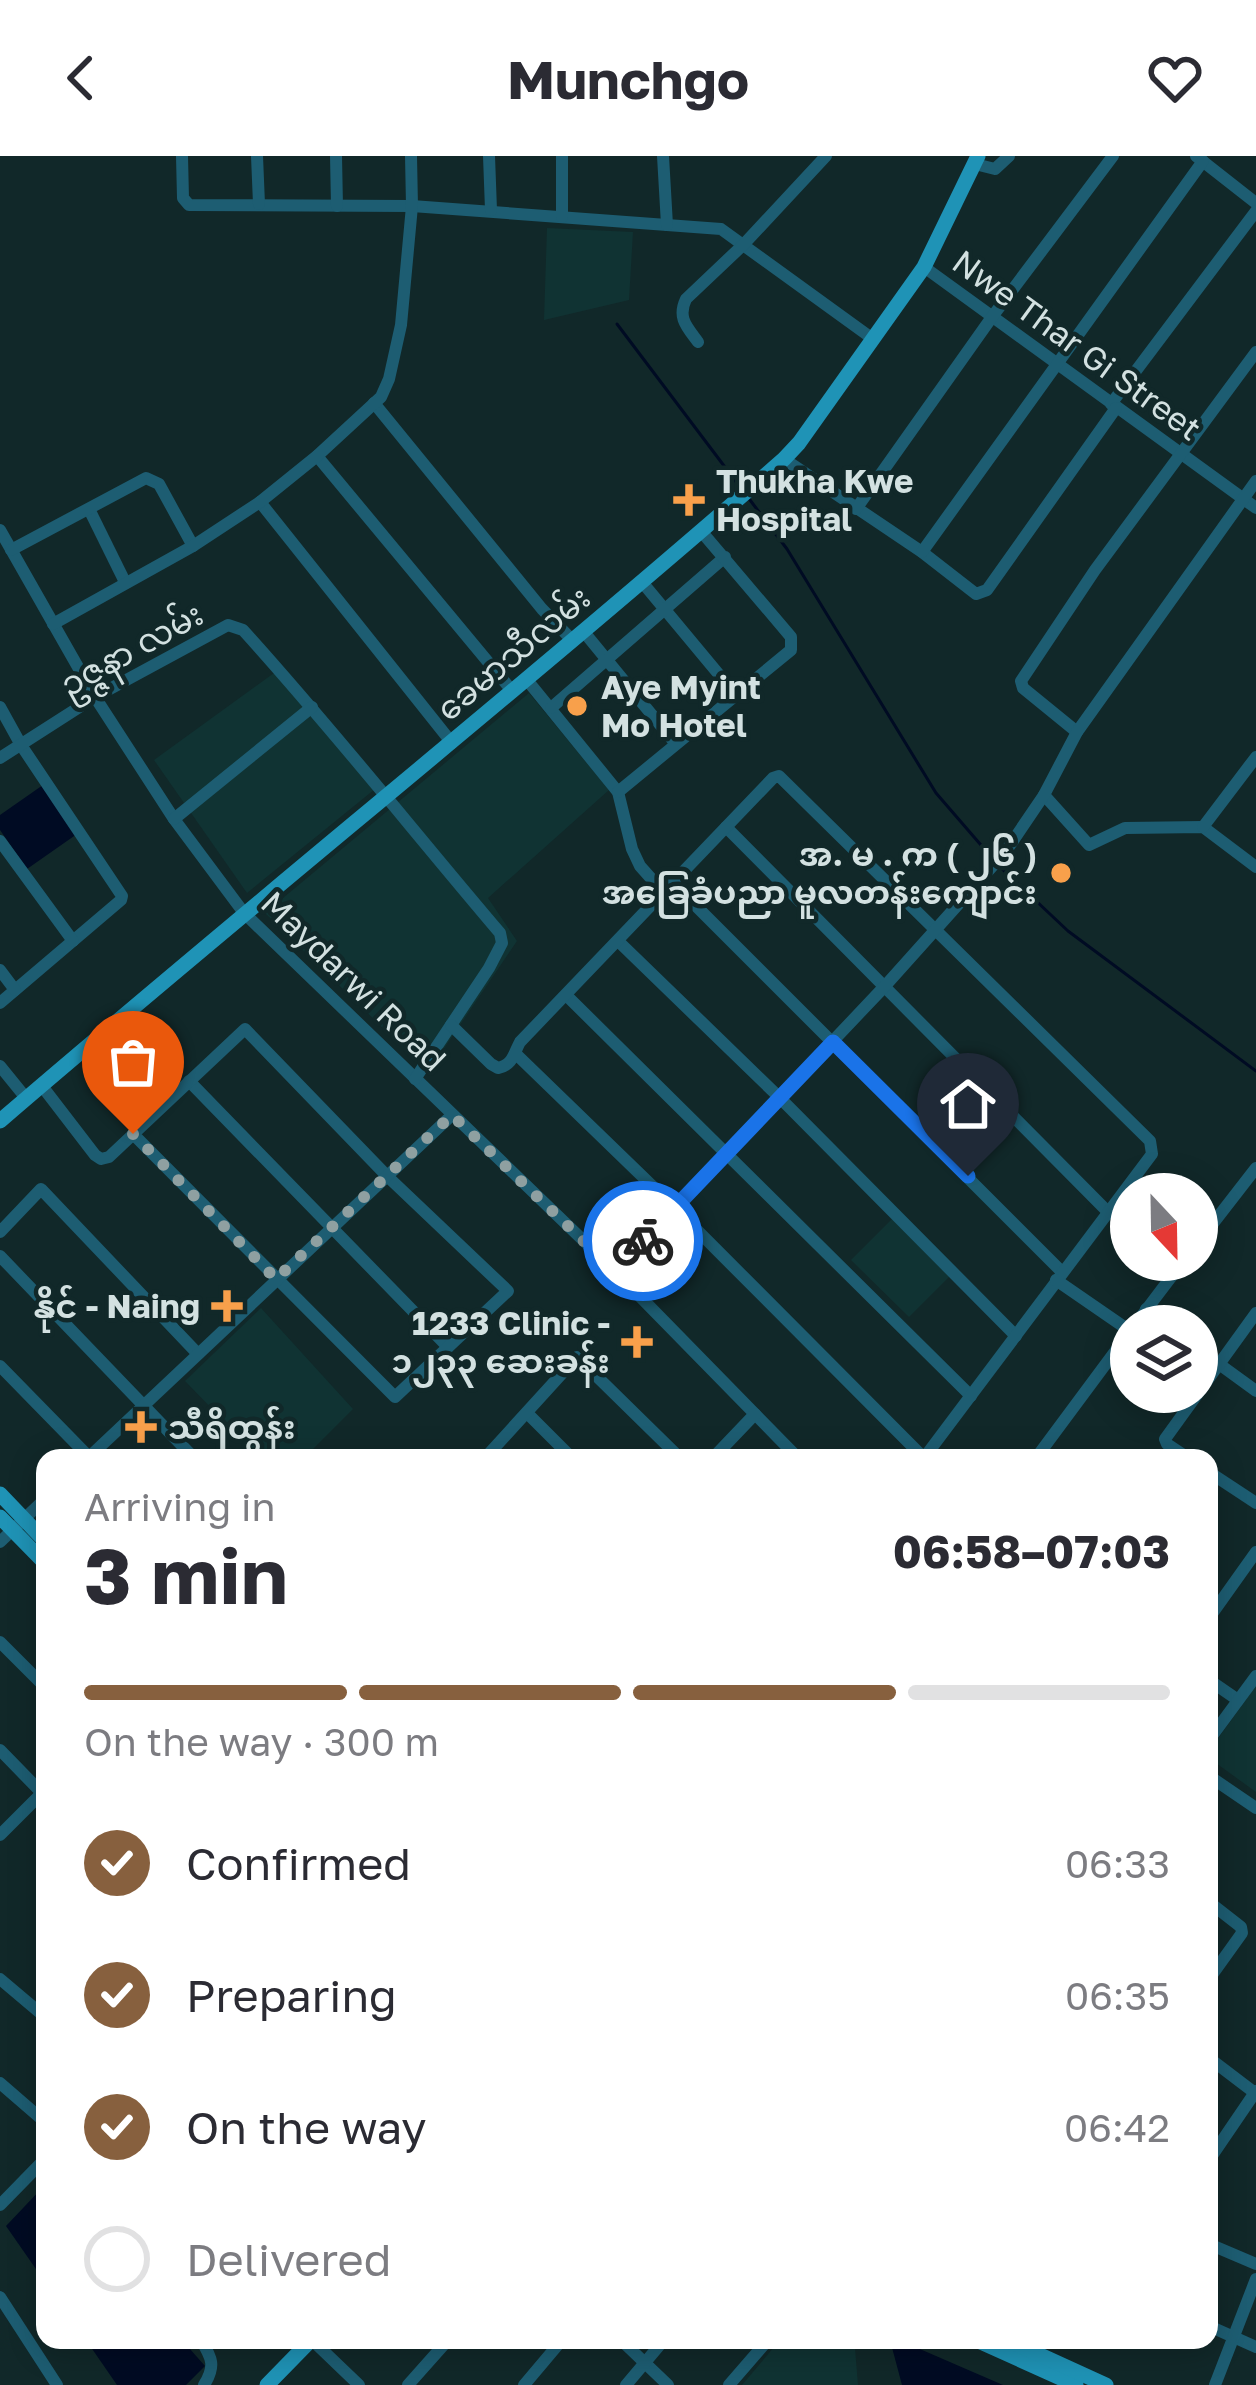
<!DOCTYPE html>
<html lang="en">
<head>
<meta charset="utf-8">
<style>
	:root { --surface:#fff; --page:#f2f2f3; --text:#2b2b33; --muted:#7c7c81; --line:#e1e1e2; --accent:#87603e }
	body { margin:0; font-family:"Golos Text","Noto Sans Myanmar",sans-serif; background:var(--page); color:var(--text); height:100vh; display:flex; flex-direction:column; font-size:45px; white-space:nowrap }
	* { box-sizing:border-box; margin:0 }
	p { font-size:39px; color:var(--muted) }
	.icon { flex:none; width:66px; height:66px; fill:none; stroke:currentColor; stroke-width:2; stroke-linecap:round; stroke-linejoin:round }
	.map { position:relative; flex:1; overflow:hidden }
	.drawer { position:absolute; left:36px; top:1293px; width:1182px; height:900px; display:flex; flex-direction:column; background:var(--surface); border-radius:24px; box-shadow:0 6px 30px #0003 }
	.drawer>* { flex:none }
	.needle { width:78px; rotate:158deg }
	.tools { position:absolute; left:1110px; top:1017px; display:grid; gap:24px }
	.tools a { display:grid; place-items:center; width:108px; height:108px; border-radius:50%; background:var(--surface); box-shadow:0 6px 30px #0003; font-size:60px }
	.pin { position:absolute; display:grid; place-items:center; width:102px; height:102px; color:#fff; margin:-123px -51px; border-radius:50% 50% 50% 0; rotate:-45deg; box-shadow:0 0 12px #0007 }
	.pin .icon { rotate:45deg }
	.courier { position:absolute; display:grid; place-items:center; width:120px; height:120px; margin:-60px; border:9px solid #1a73e8; border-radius:50%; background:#fff; color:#222; box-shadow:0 3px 15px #0007 }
	.overview em { font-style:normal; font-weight:700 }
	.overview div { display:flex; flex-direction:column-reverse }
	.overview { display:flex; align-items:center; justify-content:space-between; height:204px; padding:0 48px }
	h1 { font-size:78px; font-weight:700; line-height:90px }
	.bar { display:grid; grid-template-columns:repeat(4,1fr); gap:18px 12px; align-content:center; height:144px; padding:0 48px }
	.bar i { height:15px; border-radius:9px; background:var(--line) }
	.bar .selected { background:var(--accent) }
	.bar p { grid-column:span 4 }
	ol { padding:0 48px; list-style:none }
	li { display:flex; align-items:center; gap:36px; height:132px }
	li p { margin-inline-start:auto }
	li .icon { padding:12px; border-radius:50%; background:var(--accent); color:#fff; stroke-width:4 }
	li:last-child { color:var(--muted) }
	li i { width:66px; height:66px; border:6px solid var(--line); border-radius:50% }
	header { display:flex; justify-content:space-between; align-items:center; height:156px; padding:0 48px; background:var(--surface); font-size:54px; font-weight:700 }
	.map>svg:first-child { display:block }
</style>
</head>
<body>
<header><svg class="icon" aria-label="back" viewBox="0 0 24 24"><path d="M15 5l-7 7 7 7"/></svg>Munchgo<svg class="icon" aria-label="heart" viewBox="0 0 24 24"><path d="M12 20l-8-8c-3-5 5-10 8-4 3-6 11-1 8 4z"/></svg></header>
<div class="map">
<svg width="1256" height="2229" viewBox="0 0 1256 2229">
	<rect width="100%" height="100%" fill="#112829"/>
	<g fill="#103333">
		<path d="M547 72 633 76 629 144 544 164Z"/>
		<path d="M281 512 375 633 247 737 154 604Z"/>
		<path d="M529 537 609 634 488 742 517 785 428 916 265 757Z"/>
		<path d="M893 1062 951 1119 909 1161 851 1104Z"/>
		<path d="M261 1152 353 1253 304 1302H260L185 1225Z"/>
		<path d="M1256 1530V1636L1209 1602V1595Z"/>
		<path d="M780 2184H859L855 2192 858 2229H742Z"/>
	</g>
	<g fill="#000b23">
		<path d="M43 629 77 678 27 713 0 674V659Z"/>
		<path d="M43 2031 45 2033V2126L6 2070Z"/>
		<path d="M86 2184H182L205 2210 186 2229H117Z"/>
		<path d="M890 2184H899L1003 2229H902Z"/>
	</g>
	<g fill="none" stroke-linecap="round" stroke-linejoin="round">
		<g stroke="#000b23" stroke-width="3">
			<path d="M617 168 740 331"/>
			<path d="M750 344 787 393 936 637 993 703"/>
			<path d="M1000 711 1068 775 1256 915"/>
		</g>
		<g stroke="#1d5d72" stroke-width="12">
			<path d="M182 0 183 42 189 49 412 50 721 73 873 183"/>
			<path d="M257 0 259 48"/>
			<path d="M336 0 337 50"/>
			<path d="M489 0 491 54"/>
			<path d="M562 0V61"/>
			<path d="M663 0 667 69"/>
			<path d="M1196 0 1256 47"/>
			<path d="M975 8 995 13 1009 0"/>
			<path d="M924 111 1256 352"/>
			<path d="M698 186C687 171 677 162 686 143L744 88 826 0"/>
			<path d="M374 247 542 453 573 485"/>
			<path d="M1111 248 1256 55"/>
			<path d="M317 300 513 536"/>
			<path d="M784 303 922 396 976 438 987 434 1116 252"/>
			<path d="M260 346 452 587"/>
			<path d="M89 353 125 426"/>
			<path d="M856 353 992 161 1113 0"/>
			<path d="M0 374 95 541 174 663 244 757 615 1115 798 1302"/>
			<path d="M11 394 146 322 159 328 193 390"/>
			<path d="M922 396 1203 5"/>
			<path d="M642 426 736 539"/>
			<path d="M53 468 193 390 260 346 317 300 381 241 389 223 401 169 412 50 411 0"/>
			<path d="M584 476 675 587"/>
			<path d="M527 524 618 636 632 693 640 710 664 737"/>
			<path d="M0 551 21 589 122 740 121 744 0 847"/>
			<path d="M551 552 725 401"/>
			<path d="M1077 576 1023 532 1021 525 1095 414 1256 196"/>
			<path d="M0 602 95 541 228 469 243 474C332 572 414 676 500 777L502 787 489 812 415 923"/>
			<path d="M618 636 791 494V481L701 375"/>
			<path d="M1044 639 1089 689 1125 672 1203 671 1256 711"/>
			<path d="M174 663 312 551"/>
			<path d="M726 671 1107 1055"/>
			<path d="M1203 671 1256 601"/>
			<path d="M0 685 73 785"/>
			<path d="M673 727 1062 1116"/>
			<path d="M618 785 780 942 1016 1180"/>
			<path d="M0 814 15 834"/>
			<path d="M566 839 971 1240"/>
			<path d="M451 869 491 908 498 912C513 909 514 897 520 886L773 622 779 620 1150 985 1152 998 924 1302 675 1052 517 899"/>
			<path d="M0 910 26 942"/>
			<path d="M189 925 448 1191"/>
			<path d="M42 930 95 999 101 1003 109 1001 245 873 387 1020 508 1135 395 1241 133 978"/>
			<path d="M0 1076 41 1033 198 1198"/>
			<path d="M1197 1088 1256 1012"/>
			<path d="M0 1100 194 1302"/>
			<path d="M615 1115 885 830 1006 695 1044 639 1077 576 1256 325"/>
			<path d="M1056 1124 1130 1175"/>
			<path d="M1146 1153 1169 1170"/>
			<path d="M1134 1170 1184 1104"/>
			<path d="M1197 1192 1256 1235"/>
			<path d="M0 1210 90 1302"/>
			<path d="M527 1257 572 1302"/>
			<path d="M88 1302 452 959"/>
			<path d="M485 1302 577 1201 680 1302"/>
			<path d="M713 1302 755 1258"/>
			<path d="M1036 1302 1131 1174"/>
			<path d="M1188 1302 1167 1288 1165 1283 1256 1157"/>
			<path d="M1209 1316 1256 1347"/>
			<path d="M0 1386 45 1343"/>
			<path d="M1209 1462 1256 1396"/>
			<path d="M0 1486 45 1531"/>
			<path d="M1209 1524 1238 1544"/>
			<path d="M1209 1584 1256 1520"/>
			<path d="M0 1594 42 1637"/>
			<path d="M1209 1620 1256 1652"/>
			<path d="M0 1679 45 1634"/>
			<path d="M1209 1746 1241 1771 1242 1777 1209 1823"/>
			<path d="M0 1823 45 1861"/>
			<path d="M1209 1902 1255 1937"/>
			<path d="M0 1927 45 1966"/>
			<path d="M1209 2004 1256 1935"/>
			<path d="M0 2049 45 2003"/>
			<path d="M1209 2088 1256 2108"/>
			<path d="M0 2141 57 2229"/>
			<path d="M1209 2170 1256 2191"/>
			<path d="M201 2184C212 2202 216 2210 204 2229"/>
			<path d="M312 2184 359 2229"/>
			<path d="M621 2184 668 2229"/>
			<path d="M408 2229 448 2184"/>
			<path d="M524 2229 562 2184"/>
			<path d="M626 2229 664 2184"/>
			<path d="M729 2229 768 2184"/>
			<path d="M1215 2229 1256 2123"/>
		</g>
		<g stroke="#1f93b6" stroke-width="15">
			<path d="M0 965C259 742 527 528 784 303L799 287 924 111 978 0"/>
			<path d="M0 1338 45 1385"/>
			<path d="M0 1361 45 1407"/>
			<path d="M976 2184 1076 2229"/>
			<path d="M1007 2184 1106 2229"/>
			<path d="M267 2229 311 2184"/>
		</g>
	</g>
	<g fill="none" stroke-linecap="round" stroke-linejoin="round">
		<path stroke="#8fa0a1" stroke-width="12" stroke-dasharray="0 21.6" d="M133 978 276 1123 452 959 615 1115 643 1085"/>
		<path stroke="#1a73e8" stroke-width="15" d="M643 1085 833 886 968 1020"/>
	</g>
	<g fill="#f8a04b" stroke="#112829" stroke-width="4.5">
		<path d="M683 326h12v12h12v12h-12v12h-12v-12h-12v-12h12z"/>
		<circle cx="577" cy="550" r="12"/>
		<circle cx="1061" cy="717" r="12"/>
		<path d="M221 1132h12v12h12v12h-12v12h-12v-12h-12v-12h12z"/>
		<path d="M631 1168h12v12h12v12h-12v12h-12v-12h-12v-12h12z"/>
		<path d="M135 1253h12v12h12v12h-12v12h-12v-12h-12v-12h12z"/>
	</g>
	<g text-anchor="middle" stroke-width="9" stroke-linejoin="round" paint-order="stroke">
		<g font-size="33" fill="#d3e1e1" stroke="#112829">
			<text transform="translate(1077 189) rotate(36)" y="12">Nwe Thar Gi Street</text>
			<text transform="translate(131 493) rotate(-29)" y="12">ဥဇ္ဇနာ လမ်း</text>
			<text transform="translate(513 497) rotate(-40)" y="12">ခေမာသီလမ်း</text>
			<text transform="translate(354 825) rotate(44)" y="12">Maydarwi Road</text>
		</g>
		<g font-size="33" font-weight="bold" fill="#d3e1e1" stroke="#112829" text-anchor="start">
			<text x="716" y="337">Thukha Kwe<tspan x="716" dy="38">Hospital</tspan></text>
			<text x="601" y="543">Aye Myint<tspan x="601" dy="38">Mo Hotel</tspan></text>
			<text x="1037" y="710" text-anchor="end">အ. မ . က ( ၂၆ )<tspan x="1037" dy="38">အခြေခံပညာ မူလတန်းကျောင်း</tspan></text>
			<text x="200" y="1162" text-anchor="end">နိုင် - Naing</text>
			<text x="610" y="1179" text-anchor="end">1233 Clinic -<tspan x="610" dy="38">၁၂၃၃ ဆေးခန်း</tspan></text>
			<text x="168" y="1283">သီရိထွန်း</text>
		</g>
	</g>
</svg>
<div class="tools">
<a><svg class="needle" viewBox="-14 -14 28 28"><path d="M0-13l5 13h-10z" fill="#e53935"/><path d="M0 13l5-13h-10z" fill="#7c7c81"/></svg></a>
<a><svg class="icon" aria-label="layers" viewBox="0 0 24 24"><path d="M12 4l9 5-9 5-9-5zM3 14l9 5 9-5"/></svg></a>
</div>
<div class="pin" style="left:133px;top:978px;background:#ea580c"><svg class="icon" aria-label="bag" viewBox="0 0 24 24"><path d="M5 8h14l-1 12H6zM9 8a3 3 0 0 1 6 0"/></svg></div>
<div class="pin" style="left:968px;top:1020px;background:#1f2937"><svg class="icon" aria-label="home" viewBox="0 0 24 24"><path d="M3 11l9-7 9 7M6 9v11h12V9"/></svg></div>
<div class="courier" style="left:643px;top:1085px"><svg class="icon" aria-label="bike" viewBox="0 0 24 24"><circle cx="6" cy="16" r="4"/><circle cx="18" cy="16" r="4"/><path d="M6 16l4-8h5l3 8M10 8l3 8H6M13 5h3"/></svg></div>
<section class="drawer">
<div class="overview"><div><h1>3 min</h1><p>Arriving in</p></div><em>06:58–07:03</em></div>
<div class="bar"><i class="selected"></i><i class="selected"></i><i class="selected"></i><i></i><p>On the way · 300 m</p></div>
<ol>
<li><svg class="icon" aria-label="check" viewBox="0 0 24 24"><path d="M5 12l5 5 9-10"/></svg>Confirmed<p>06:33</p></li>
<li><svg class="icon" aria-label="check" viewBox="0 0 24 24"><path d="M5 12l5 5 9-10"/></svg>Preparing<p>06:35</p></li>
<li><svg class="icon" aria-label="check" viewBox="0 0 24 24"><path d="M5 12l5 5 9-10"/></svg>On the way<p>06:42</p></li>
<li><i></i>Delivered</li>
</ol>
</section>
</div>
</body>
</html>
